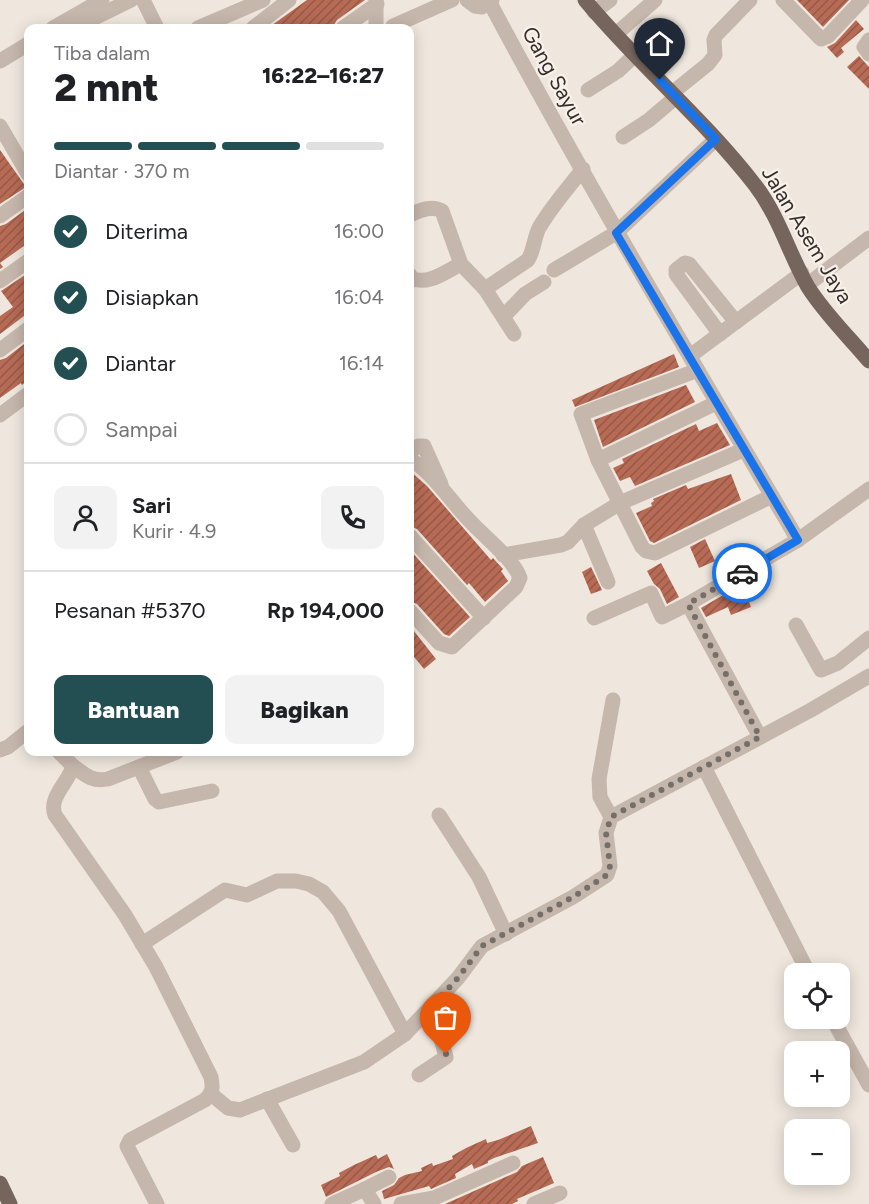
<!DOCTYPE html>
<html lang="id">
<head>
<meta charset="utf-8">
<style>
	:root { --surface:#fff; --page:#f2f2f2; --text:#202124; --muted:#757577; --line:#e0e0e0; --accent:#244f52 }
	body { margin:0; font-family:Figtree,sans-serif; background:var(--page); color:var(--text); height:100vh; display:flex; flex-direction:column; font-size:22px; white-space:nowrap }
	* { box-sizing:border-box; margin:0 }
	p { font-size:20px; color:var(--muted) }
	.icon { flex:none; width:33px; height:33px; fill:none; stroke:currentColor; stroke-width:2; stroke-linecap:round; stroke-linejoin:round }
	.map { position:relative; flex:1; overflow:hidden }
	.panel { position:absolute; left:24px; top:24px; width:390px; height:732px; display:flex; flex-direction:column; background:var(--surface); border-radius:12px; box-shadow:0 3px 15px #0003 }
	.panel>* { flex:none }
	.tools { position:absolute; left:784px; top:963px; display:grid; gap:12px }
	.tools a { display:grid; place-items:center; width:66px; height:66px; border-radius:12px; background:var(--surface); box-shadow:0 3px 15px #0003; font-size:30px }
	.pin { position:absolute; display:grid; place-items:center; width:51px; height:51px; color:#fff; margin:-62px -26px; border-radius:50% 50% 50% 0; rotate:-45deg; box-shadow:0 0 6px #0007 }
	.pin .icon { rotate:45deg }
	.courier { position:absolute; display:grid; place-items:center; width:60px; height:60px; margin:-30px; border:4px solid #1a73e8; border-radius:50%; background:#fff; color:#222; box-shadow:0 2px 8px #0007 }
	.head em { font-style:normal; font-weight:800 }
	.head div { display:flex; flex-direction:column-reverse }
	.head { display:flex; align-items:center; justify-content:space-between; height:102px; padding:0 30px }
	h1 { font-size:39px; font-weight:800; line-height:45px }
	.bar { display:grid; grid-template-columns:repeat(4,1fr); gap:9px 6px; align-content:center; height:72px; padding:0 30px }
	.bar i { height:8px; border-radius:4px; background:var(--line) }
	.bar .selected { background:var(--accent) }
	.bar p { grid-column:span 4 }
	.line { display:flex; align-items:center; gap:15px; padding:0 30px; border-top:2px solid var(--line) }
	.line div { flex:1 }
	.round { display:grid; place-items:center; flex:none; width:63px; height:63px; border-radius:12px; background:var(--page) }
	ol { padding:0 30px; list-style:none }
	li { display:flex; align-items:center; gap:18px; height:66px }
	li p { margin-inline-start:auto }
	li .icon { padding:6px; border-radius:50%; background:var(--accent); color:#fff; stroke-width:4 }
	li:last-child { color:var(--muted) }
	li i { width:33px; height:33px; border:3px solid var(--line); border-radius:50% }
	.button { display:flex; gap:12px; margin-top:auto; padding:12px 30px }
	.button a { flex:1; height:69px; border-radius:12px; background:var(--accent); color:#fff; font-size:24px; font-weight:800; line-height:69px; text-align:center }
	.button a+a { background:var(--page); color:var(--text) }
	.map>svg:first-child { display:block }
</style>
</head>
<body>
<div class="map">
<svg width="869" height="1204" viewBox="0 0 869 1204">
	<defs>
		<pattern id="building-hatch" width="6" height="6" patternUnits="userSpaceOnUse" patternTransform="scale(1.5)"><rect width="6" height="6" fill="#b76b55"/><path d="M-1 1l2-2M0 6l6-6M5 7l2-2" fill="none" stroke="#965847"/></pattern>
	</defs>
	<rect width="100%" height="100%" fill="#efe7de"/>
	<g fill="url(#building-hatch)">
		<path d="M307 0H365L337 20 332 28H268Z"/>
		<path d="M797 0H849L823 27Z"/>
		<path d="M856 20 864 29 841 48 844 52 837 58 827 47 835 43Z"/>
		<path d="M859 56 869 67V89L847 67Z"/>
		<path d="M0 150 26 187 0 204Z"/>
		<path d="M28 208V243L0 263 3 267 0 269V226L6 224Z"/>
		<path d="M28 273V313L0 334V316L13 307 1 291Z"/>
		<path d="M28 341V380L22 385 21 383 0 398V360L6 358Z"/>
		<path d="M674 354 679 367 575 407 572 400Z"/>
		<path d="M686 385 695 402 603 447 594 420Z"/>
		<path d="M717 423 730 445 635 486 630 477 620 481 613 468 624 463 622 459 696 424 699 431Z"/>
		<path d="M410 471 427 486 491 560 493 558 503 569 501 571 508 581 485 602 469 583 467 585 417 529 410 526Z"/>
		<path d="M731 474 741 500 654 543 650 541 636 513 652 506 651 503 654 501 653 499 686 485 688 489Z"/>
		<path d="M705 539 715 561 699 568 690 547Z"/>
		<path d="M410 550 470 617 449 636 444 634 417 604 410 601Z"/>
		<path d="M661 563 679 597 667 604 660 589 654 584 647 571Z"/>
		<path d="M591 567 602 590 591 594 582 572Z"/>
		<path d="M742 584 751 607 731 615 728 607 706 617 701 608Z"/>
		<path d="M410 626 436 659 424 669 410 652Z"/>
		<path d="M531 1126 538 1143 494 1158 488 1161V1163L474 1169 472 1164 455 1174 456 1178 431 1189 429 1186 384 1199 382 1191 394 1185 399 1178 405 1175 422 1171 421 1168 432 1163 433 1166 453 1159 452 1156 466 1148 486 1139 487 1143 498 1140Z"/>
		<path d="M387 1154 394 1169 389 1167 376 1172 326 1197 321 1185 340 1176 339 1173 354 1165 376 1155 378 1159Z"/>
		<path d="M543 1157 554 1183 517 1199 518 1201 512 1204H445L517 1172 522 1166Z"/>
	</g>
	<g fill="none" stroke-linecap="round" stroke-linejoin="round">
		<g stroke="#c6b7ac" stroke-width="15">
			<path d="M143 0 157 28"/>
			<path d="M376 0V28"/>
			<path d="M467 0 475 6 482 7 492 0"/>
			<path d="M783 0 821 39 828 36 862 0"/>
			<path d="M490 3C587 185 693 362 798 540L869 489"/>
			<path d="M594 12 610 0"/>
			<path d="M53 28 102 0"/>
			<path d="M74 28 131 0"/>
			<path d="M198 28 263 0"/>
			<path d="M253 28 289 0"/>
			<path d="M343 28 377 4"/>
			<path d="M393 28V26L452 0"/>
			<path d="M616 34 655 0"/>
			<path d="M869 40 864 47 869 54"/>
			<path d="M0 61 28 44"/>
			<path d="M588 90 618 71 636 54"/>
			<path d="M672 93 708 64 715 55 714 40 716 35 750 0"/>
			<path d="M0 126 28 174"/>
			<path d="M623 137 649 120 676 97"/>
			<path d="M410 215C420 210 432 205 442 211L461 264 485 289 514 334"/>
			<path d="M0 216 28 196"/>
			<path d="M554 270 616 233 716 139"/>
			<path d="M410 275V278C428 286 445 272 461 264"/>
			<path d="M0 281 28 261"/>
			<path d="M807 285 869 238"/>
			<path d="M485 289 528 260C534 250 534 238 539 228 551 207 568 188 583 169"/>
			<path d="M504 316 525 294 544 282"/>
			<path d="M720 334 676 274V270L685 263 689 264 736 322"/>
			<path d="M0 350 28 329"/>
			<path d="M690 356 802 273"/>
			<path d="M697 369 690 373 581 414 598 460 642 547 646 551 655 553 772 496"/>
			<path d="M0 415 28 394"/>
			<path d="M410 452 418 446H424L441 484"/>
			<path d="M410 459C434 474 449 499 468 519 483 536 513 558 520 578L516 587 452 647 439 643 410 611"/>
			<path d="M598 460 716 403"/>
			<path d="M584 525 608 582"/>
			<path d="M410 536 484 618"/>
			<path d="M503 555 561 545 568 542 584 525 620 503 743 450"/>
			<path d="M688 604 760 737"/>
			<path d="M594 618 651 593 662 617 688 604 798 540"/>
			<path d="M796 625 821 670 838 663 869 638"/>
			<path d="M0 750 8 747 28 731"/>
			<path d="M59 752 73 766C69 782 48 797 55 815L125 915 156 967 211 1077C213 1088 213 1092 205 1100L130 1140 127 1146 157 1204"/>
			<path d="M73 766C85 775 92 782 108 779L177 752"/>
			<path d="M139 767 155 799 159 802 212 791"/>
			<path d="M704 767 809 974"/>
			<path d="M439 815 479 877 506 934"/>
			<path d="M611 817 600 797 599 779 613 700"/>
			<path d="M142 944 225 890 247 895 277 881H296L309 884 323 892 339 911 405 1034"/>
			<path d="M832 1018 869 1085"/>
			<path d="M419 1075 446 1057 432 1006"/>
			<path d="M211 1094 228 1108 240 1110 364 1062 405 1034 458 978 482 946 573 897 607 875 610 866 606 833 611 817 811 710 869 676"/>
			<path d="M267 1099 293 1145"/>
			<path d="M365 1189 389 1177"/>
			<path d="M332 1204 365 1189 374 1204"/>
			<path d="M401 1204 434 1198 513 1163"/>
			<path d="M534 1204 560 1193"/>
		</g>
		<g stroke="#75655d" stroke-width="15">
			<path d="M585 0C638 64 704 119 755 185 779 216 789 254 808 287 825 314 849 337 869 361"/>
			<path d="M0 1183 10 1204"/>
		</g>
	</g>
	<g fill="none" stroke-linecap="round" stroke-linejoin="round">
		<path stroke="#766e69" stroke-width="6" stroke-dasharray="0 10.8" d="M446 1054 432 1006 458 978 482 946 573 897 607 875 610 866 606 833 611 817 760 737 688 604 742 573"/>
		<path stroke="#1a73e8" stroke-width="8" d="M660 80 716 139 616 233 798 540 742 573"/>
	</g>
	<g text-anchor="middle" stroke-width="4.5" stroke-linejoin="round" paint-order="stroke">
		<g font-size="21" fill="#352d2a" stroke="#f8f1ea">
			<text transform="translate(554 76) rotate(61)" y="7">Gang Sayur</text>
			<text transform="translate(807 235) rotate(59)" y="7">Jalan Asem Jaya</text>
		</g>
	</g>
</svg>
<div class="tools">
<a><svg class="icon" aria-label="locate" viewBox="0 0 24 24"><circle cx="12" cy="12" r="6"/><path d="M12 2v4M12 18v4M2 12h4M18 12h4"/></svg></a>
<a>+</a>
<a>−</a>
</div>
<div class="pin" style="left:446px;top:1054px;background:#ea580c"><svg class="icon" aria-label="bag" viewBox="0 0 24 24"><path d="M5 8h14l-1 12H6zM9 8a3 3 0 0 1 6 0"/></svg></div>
<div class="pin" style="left:660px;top:80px;background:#1f2937"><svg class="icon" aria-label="home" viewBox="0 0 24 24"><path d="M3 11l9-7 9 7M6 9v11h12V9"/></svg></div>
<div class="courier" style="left:742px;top:573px"><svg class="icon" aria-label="car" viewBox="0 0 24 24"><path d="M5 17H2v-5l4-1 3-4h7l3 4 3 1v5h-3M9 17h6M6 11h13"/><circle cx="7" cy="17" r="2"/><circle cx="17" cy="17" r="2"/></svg></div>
<section class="panel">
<div class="head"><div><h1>2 mnt</h1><p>Tiba dalam</p></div><em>16:22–16:27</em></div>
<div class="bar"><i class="selected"></i><i class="selected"></i><i class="selected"></i><i></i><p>Diantar · 370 m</p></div>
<ol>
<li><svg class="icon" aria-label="check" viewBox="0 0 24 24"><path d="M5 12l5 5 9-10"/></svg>Diterima<p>16:00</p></li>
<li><svg class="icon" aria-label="check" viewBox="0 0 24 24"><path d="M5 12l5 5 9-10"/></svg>Disiapkan<p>16:04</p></li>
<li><svg class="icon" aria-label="check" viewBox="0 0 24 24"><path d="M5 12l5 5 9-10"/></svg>Diantar<p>16:14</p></li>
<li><i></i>Sampai</li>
</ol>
<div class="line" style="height:108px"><a class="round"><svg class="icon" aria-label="person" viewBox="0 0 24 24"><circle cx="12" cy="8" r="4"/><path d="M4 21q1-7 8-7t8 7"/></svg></a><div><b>Sari</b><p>Kurir · 4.9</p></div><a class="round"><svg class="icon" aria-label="phone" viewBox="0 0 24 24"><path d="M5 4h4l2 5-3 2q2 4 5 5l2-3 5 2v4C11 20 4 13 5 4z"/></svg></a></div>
<div class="line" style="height:78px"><div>Pesanan #5370</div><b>Rp 194,000</b></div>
<div class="button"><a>Bantuan</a><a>Bagikan</a></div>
</section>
</div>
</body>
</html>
